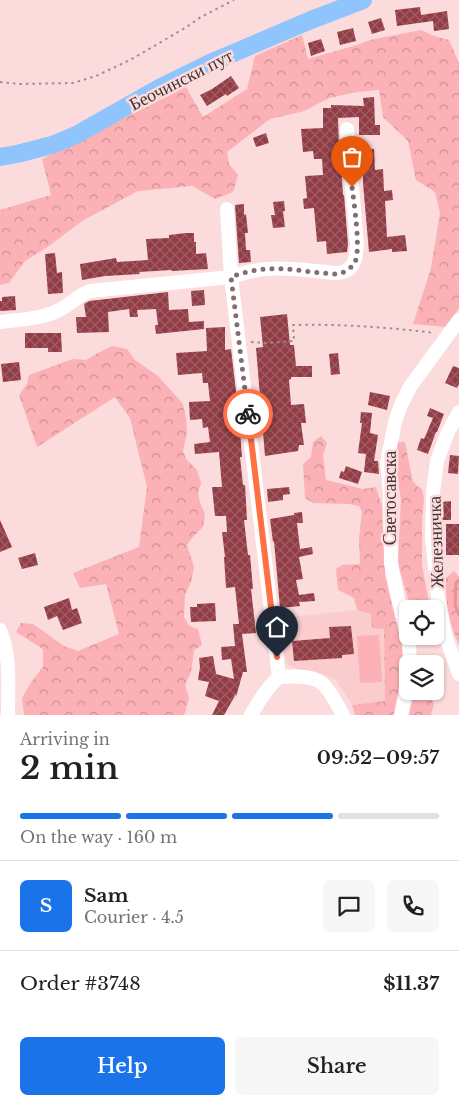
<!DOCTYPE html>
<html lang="en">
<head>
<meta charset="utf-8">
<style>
	:root { --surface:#fff; --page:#f6f6f6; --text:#202124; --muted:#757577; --line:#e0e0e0; --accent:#1a73e8 }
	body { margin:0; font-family:"Libre Baskerville",serif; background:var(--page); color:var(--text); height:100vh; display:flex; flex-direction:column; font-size:19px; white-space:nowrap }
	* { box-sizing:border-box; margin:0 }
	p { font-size:16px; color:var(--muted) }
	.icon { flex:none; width:28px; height:28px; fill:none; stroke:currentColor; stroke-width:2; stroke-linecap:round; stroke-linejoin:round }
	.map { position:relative; height:715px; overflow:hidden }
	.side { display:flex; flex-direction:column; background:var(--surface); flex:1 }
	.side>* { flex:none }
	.buttons { position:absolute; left:399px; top:600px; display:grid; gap:10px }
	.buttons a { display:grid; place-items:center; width:45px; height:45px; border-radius:8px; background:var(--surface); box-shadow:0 1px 4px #0004; font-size:25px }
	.pin { position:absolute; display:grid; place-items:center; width:42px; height:42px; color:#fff; margin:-51px -21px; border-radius:50% 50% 50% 0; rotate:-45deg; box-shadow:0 0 5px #0007 }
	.pin .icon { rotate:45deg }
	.courier { position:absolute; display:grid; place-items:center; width:50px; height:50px; margin:-25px; border:4px solid #ff7043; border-radius:50%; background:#fff; color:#222; box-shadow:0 1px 6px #0007 }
	.headline em { font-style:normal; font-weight:600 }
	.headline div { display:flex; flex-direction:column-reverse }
	.headline { display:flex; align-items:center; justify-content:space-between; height:85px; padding:0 20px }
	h1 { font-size:32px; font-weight:600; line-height:38px }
	.bar { display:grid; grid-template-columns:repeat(4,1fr); gap:8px 5px; align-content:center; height:60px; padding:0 20px }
	.bar i { height:6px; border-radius:4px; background:var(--line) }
	.bar .on { background:var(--accent) }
	.bar p { grid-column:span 4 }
	.line { display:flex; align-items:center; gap:12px; padding:0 20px; border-top:1px solid var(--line) }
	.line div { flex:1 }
	.round { display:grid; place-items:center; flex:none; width:52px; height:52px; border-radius:8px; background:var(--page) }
	.primary-button { display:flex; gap:10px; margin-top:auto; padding:10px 20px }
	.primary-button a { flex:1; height:58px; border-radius:8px; background:var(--accent); color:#fff; font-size:20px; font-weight:600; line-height:58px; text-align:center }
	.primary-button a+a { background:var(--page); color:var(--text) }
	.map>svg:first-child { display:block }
</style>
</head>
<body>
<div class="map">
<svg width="459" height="715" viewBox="0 0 459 715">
	<defs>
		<pattern id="forest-crowns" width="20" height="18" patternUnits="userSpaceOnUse" patternTransform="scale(1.25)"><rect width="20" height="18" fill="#fbb1b5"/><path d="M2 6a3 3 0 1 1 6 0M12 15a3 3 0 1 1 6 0" fill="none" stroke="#cd9194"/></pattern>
		<pattern id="building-cross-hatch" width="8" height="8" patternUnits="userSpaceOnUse" patternTransform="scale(1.25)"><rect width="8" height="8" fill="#923d46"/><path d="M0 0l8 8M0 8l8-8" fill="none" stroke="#9f5e65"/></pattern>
	</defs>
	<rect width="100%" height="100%" fill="#fbdbdc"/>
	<path fill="#fbcccd" d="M357 610 372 614 384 629 385 702 352 705 336 680 327 676 297 669 287 664 285 656 281 618Z"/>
	<g fill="url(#forest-crowns)">
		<path d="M421 30 434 36 449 40 459 63V308L446 327 413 324 431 268 440 213 435 192 416 180 408 141 383 117 379 90 357 92 329 98 304 111 270 119 227 152 229 164 238 175 233 192 215 199 192 186 138 191 82 221 49 246 25 261 9 283 0 285V210L51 195 42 159 186 87 203 117 247 89 255 56 302 35 308 59 357 45 370 40Z"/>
		<path d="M112 346 127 349 135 360 158 376 183 404 186 418 187 433 183 451 186 459 197 470 201 483 198 493 200 503 205 514 203 527 193 537 187 545 194 567 191 582 185 595 184 617 189 626 198 629 202 645 194 650 191 672 185 685 189 698 185 713 183 715H24L22 698 32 681 43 667V649L16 632 21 623 33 624 64 646 78 651 119 634 106 584 80 588 73 573 139 547 147 487 130 418 115 397 37 447 19 395 27 384 29 375 73 359 86 360 98 353Z"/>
		<path d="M321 436 327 443 323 455 326 480 363 489 376 487 382 506 385 576 403 644V663L394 715H355L352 705 385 701 384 629 372 628 371 614 357 610 354 598 338 590 336 569 342 565 360 564 359 538 362 512 359 506 349 504 313 503 305 498 303 464 311 457 313 442Z"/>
		<path d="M396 442H405L413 482 422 490 424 498 422 518V565L430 609H411L398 564 401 499 392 452Z"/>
		<path d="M454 571 459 577V645C449 624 445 601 446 578Z"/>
		<path d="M413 697 430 698 434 704 431 715H409Z"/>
	</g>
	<path fill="#fbb1b5" d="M379 635 382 682 360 683 357 636Z"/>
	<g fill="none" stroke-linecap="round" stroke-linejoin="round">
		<path stroke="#ef9096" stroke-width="3" d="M459 580 456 583 455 605 459 615"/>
	</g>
	<g fill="url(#building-cross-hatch)">
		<path d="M420 7 421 15 447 11 449 29 434 31 433 21 397 26 395 10Z"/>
		<path d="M381 18 385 30 372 34 368 22Z"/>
		<path d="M353 28 356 41 340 45 337 32Z"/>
		<path d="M321 39 325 51 311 56 308 43Z"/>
		<path d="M231 76 239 88 227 96 226 94 207 106 200 95 212 89Z"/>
		<path d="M374 97 375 125H380V135H359V117L338 118 339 147H340L343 195H344L348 244 347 252 327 254 326 241 317 242 314 208 304 209 303 199 307 198 305 176 323 175 322 159H314L313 151 303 152 301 129 323 128V108H331V105L364 106 363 98Z"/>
		<path d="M266 133 269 143 256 147 253 138Z"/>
		<path d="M374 149 375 170 383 169 384 191 392 190 393 200 385 201 387 237 405 235 407 251 392 252V249L369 252 363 183V150Z"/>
		<path d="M284 201 285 211H283L285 227 273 228 271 215H275L273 202Z"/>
		<path d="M244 204V215L246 214 248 233H245L246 250H250L251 262 239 263 235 205Z"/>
		<path d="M186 233H194V242H196V254L206 253 208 269 172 271 171 270 139 272 140 274 105 276 82 280 80 264 116 258 117 262 148 260 146 239 169 238V235Z"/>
		<path d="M55 253 57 273 62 272 63 293 48 294 45 254Z"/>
		<path d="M204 290 205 305 192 306 191 291Z"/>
		<path d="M168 292 169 310 188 309 189 322 204 321V329L156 334 155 325H158L156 309 137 310 138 317H130L129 309 108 312 109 332 77 333 76 317H86L84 304 89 301Z"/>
		<path d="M15 296 16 310 0 311V301H2V297Z"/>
		<path d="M287 314 290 345H294L296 366H312V377H291V379L289 380 291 405 304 404 306 423H301L304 445H299L298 451 265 456 256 348 263 347 260 317Z"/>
		<path d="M225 327V350L231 349 239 417 242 457H240L243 485H245L246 502 247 520H244L248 555H250L253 589H251L256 633 242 634 247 672H243L236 697V694L224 715H212L219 701 205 696 209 682 198 680 200 667 199 658 213 656 216 674 234 679 231 659 222 660 221 647 235 646 233 624H239L235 587 226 588 224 557H225L222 532H227L226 516H215L212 487H222L219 452 195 454 194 444 210 442 208 427 203 428 202 419 190 420 189 402 210 401 208 383H203L202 373 178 375 176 353 207 351 206 328Z"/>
		<path d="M25 333H61L62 352H48V348H25Z"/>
		<path d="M338 353 340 374 331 375 329 354Z"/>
		<path d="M19 362 21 380 3 382 1 364Z"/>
		<path d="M453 366 459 368V384L457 388 445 383Z"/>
		<path d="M370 392 390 396 387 410 368 405Z"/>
		<path d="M430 408 444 414 437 432H436L428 454 417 450 421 438 424 439 433 418 427 416Z"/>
		<path d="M361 412 372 413 370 433 378 435 374 461H378L379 474 364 472 366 454 358 453 362 423H360Z"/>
		<path d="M450 455 459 456 458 474 448 473Z"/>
		<path d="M346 466 362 472 358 484 339 478 341 471 344 472Z"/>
		<path d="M289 487 290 494 283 495V500L268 502 267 489Z"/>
		<path d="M451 501V520H442V502Z"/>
		<path d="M302 512 303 523H297L300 549 312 547 313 554 299 557 303 579 296 580 299 595 314 593 315 601 299 602 300 606 280 608 274 541 273 542 270 519 294 515V513Z"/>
		<path d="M0 520 12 547 0 552Z"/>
		<rect x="446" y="524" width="13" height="31"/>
		<path d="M35 553 38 565 22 569 18 558Z"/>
		<path d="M69 598 72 610 77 608 82 623 63 630 57 616 48 620 44 607Z"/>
		<path d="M215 603 216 621 191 622 190 607H197V604Z"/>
		<path d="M351 626 354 654 342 655V658L294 661 292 641 330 638 329 627Z"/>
	</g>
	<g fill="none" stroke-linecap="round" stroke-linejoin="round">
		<g stroke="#a48c8d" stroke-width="2" stroke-dasharray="2.5 4" stroke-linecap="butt">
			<path d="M0 82 19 84 73 83 96 76 130 60 185 28 201 17 234 0"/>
			<path d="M251 342 266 343 294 341 293 325C340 324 387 327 434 333"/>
		</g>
		<g stroke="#fff" stroke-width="14">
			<path d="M227 209 231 277 279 677"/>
			<path d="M0 322C18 320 41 319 57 311 69 306 78 295 90 291L231 277C243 273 254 270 267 269 289 267 312 271 335 273 354 273 356 260 357 244L347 129"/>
			<path d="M459 412 448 432 437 461 433 492 432 538 438 598 445 635 459 674"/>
			<path d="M0 630C11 656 8 687 8 715"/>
			<path d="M410 664 409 644 396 590 391 563 390 494 387 462 395 422 401 405 410 387 459 320"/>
			<path d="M279 677C323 675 323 679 343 715"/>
			<path d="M251 715C259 700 267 688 279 677"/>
			<path d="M401 715 408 683"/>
		</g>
		<path stroke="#8fc4fd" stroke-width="18" d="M0 157 17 154 52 145 76 135 161 87 210 63 311 20 363 0"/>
	</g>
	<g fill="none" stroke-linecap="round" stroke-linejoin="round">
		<path stroke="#836e6f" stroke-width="5" stroke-dasharray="0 9" d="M248 414 231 277C242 273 254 270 266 269 290 267 315 274 340 274 346 271 352 268 355 262 361 249 354 203 352 187"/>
		<path stroke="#ff7043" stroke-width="6" d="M248 414 277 657"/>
	</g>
	<g text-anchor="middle" stroke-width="5" stroke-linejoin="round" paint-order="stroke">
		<g font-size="18" fill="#433434" stroke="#fbdbdc">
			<text transform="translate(181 80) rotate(-27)" y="6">Беочински пут</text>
			<text transform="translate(390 498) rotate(-90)" y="6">Светосавска</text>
			<text transform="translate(436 542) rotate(-92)" y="6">Железничка</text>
		</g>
	</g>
</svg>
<div class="buttons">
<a><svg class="icon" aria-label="locate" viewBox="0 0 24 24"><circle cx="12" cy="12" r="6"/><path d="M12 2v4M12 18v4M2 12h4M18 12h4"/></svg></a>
<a><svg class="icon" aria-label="layers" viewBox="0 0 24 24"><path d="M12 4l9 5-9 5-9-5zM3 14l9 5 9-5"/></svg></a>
</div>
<div class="pin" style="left:352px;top:187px;background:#ea580c"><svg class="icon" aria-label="bag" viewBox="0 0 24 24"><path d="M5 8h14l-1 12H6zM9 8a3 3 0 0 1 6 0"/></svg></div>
<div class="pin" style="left:277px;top:657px;background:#1f2937"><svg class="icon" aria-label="home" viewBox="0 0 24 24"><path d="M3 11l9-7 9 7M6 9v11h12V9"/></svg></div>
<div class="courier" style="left:248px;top:414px"><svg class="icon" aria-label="bike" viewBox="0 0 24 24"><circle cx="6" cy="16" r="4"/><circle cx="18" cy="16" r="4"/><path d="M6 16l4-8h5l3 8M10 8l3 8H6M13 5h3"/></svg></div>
</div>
<section class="side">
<div class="headline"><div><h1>2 min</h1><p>Arriving in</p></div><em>09:52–09:57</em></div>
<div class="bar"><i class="on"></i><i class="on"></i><i class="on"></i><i></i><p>On the way · 160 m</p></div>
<div class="line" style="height:90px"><b class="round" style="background:var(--accent);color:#fff">S</b><div><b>Sam</b><p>Courier · 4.5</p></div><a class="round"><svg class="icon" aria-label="chat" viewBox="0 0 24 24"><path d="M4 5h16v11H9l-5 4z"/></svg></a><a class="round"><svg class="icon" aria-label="phone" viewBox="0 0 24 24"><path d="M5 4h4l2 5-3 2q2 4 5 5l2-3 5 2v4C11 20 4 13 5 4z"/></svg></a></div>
<div class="line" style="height:65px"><div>Order #3748</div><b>$11.37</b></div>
<div class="primary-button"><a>Help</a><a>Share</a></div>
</section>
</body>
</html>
